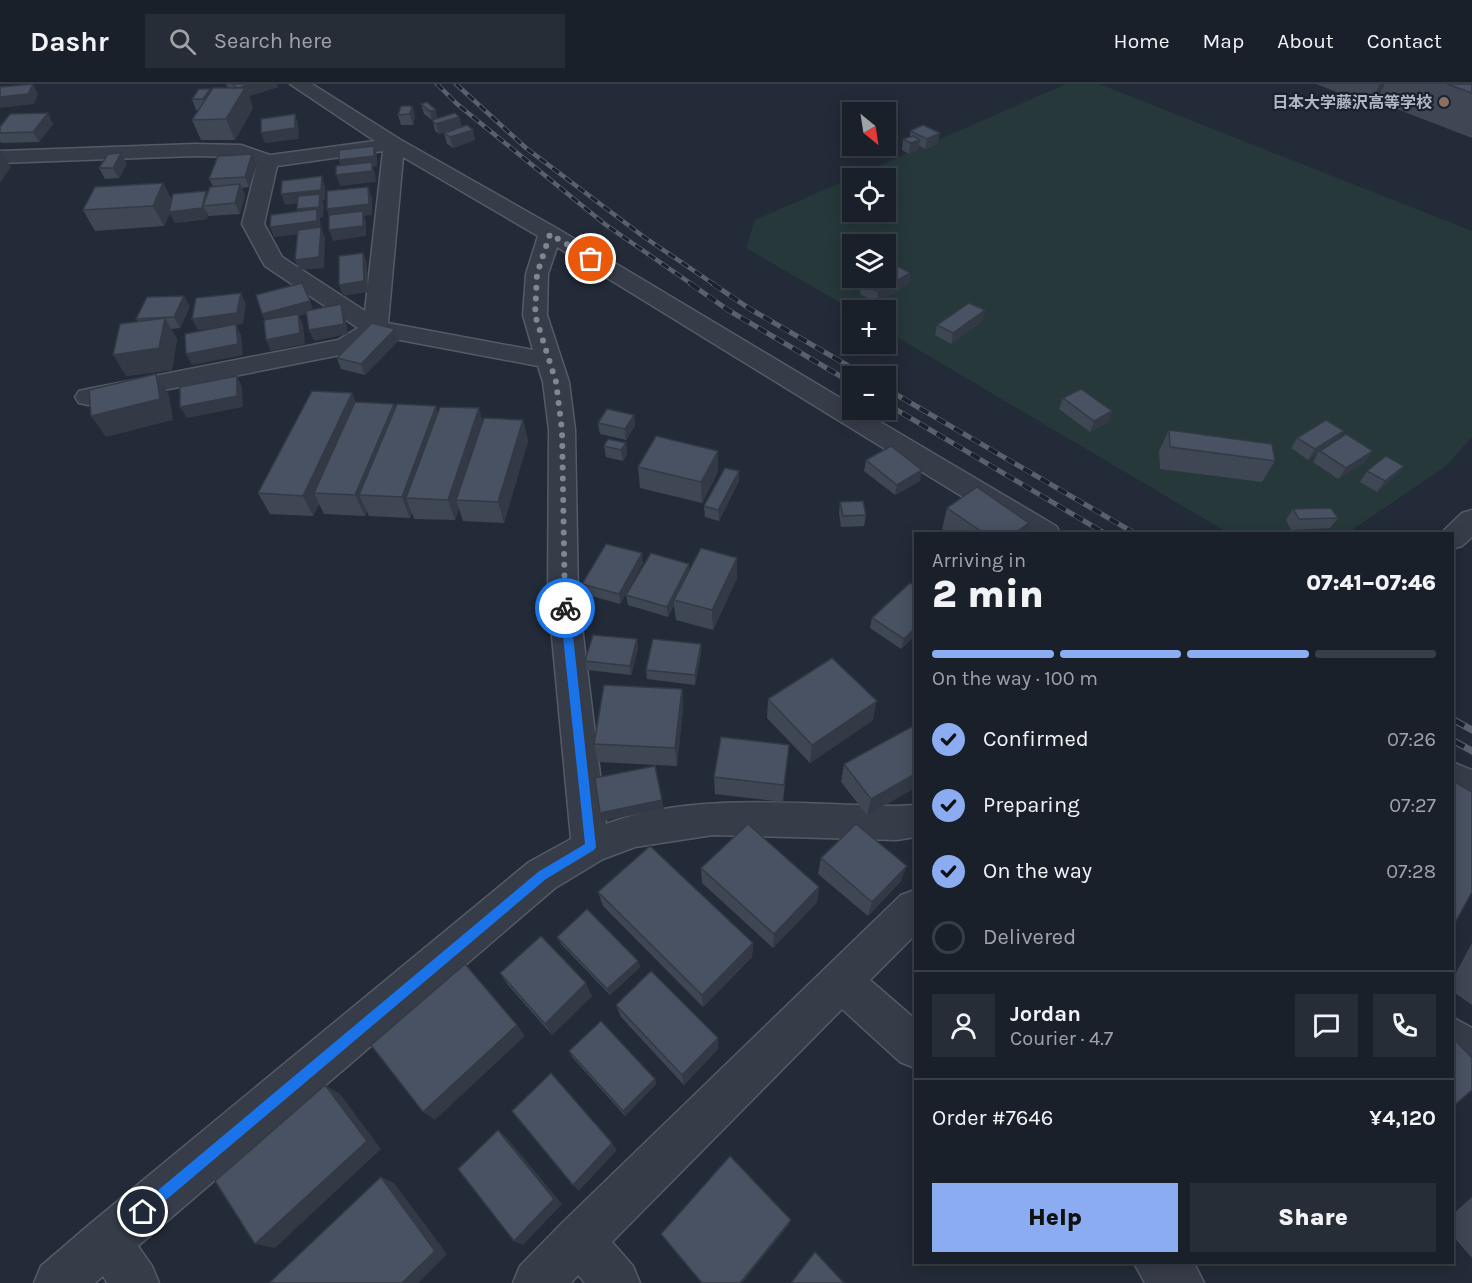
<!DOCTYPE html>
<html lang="en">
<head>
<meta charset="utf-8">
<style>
	:root { --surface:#1a202a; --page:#272d36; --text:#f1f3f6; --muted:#9fa3a8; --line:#383e47; --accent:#8bacf0 }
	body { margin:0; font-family:Karla,"Noto Sans JP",sans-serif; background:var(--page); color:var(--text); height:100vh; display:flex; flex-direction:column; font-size:22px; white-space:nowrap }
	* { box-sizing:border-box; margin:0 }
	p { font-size:20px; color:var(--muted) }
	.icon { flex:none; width:33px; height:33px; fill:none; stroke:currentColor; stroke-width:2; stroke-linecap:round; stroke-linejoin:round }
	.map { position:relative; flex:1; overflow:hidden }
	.drawer { position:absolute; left:914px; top:448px; width:540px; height:732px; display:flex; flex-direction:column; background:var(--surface); border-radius:0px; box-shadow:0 3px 15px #0003,0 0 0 2px var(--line) }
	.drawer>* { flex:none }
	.needle { width:39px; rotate:150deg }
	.fabs { position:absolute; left:842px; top:18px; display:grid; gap:12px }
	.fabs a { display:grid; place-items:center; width:54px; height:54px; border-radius:0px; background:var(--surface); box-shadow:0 3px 15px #0003,0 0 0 2px var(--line); font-size:30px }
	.pin { position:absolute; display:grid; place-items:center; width:51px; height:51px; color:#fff; margin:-26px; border:3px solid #fff; border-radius:50%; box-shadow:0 2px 6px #0007 }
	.courier { position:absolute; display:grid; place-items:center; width:60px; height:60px; margin:-30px; border:4px solid #1a73e8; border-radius:50%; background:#fff; color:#222; box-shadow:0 2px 8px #0007 }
	.summary em { font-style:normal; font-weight:800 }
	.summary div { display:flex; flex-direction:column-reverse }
	.summary { display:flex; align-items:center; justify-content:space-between; height:102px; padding:0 18px }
	h1 { font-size:39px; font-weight:800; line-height:45px }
	.bar { display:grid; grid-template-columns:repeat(4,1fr); gap:9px 6px; align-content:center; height:72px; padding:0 18px }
	.bar i { height:8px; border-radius:4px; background:var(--line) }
	.bar .on { background:var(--accent) }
	.bar p { grid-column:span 4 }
	.line { display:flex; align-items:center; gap:15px; padding:0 18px; border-top:2px solid var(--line) }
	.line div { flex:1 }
	.round { display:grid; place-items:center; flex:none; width:63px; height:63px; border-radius:0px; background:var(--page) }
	ol { padding:0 18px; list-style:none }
	li { display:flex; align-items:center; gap:18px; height:66px }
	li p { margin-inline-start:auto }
	li .icon { padding:6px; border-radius:50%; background:var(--accent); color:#111; stroke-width:4 }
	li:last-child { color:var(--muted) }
	li i { width:33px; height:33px; border:3px solid var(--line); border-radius:50% }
	.primary-button { display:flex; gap:12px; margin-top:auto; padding:12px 18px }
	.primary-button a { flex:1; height:69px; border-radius:0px; background:var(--accent); color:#111; font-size:24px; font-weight:800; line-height:69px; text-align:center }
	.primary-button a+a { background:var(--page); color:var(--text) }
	header { display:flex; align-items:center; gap:36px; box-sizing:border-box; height:84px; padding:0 30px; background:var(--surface); border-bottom:2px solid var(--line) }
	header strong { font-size:28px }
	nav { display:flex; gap:33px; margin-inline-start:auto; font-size:21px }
	.search { width:420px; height:54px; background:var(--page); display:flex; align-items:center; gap:15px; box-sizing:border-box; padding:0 21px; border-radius:0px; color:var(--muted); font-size:22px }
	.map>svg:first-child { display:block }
</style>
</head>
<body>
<header>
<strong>Dashr</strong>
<div class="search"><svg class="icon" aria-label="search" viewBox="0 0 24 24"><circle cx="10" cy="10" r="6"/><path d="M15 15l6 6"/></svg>Search here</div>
<nav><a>Home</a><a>Map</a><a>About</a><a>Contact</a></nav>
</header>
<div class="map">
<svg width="1472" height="1199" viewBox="0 0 1472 1199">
	<rect width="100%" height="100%" fill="#232b38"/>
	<path fill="#26383a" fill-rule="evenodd" d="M1066 0H1099L1472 147V353L1446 382 1346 450H1230L885 246V226H853L746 164 755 136ZM852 94H885V128H852ZM852 160H885V194H852Z"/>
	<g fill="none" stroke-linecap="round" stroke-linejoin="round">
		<g stroke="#545b66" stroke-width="3">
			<g id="minor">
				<path d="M290 0H312L401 56 558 145 852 321V326H860L1056 442 1061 450H1023L557 163 548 190 547 231 569 298 575 346 578 510 606 740C693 707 804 721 897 722L915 721V753L897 756 713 751 635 763 603 775 555 804 138 1162 152 1182 159 1199H107L103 1192 95 1199H34L41 1182 90 1140 529 778 571 755 548 510 549 346 543 298 538 282 379 252 354 267 345 270 88 321 79 319 75 313 79 307 88 305 338 256 358 244 265 182 262 177 242 140 257 80 239 73 195 72 0 79V67L195 60 241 61 270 71 375 57ZM383 67 365 227 282 173 264 140 277 82ZM403 73 538 152 526 190 523 231 533 266 388 239Z"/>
				<path d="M1472 426V453L1462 462 1452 465V450H1440L1462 429Z"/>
				<path d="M1452 678 1472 686V721L1452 712Z"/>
				<path d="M915 806V851L870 896 915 935V984L900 978 842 925 612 1158 633 1182 640 1199H585L578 1191 571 1199H513L520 1182 562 1139 901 811Z"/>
				<path d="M1452 933 1472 944V994L1457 988 1452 983Z"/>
				<path d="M1134 1179H1194L1204 1199H1145Z"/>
			</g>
		</g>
		<use href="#minor" fill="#363d49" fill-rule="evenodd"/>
		<g stroke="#59616f" stroke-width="4.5">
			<g id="rail-far2">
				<path d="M437 0 457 20 606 141 693 201"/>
				<path d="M456 0 526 64 644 153 715 201"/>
			</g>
		</g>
		<g stroke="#59616f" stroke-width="5">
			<g id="rail-far1">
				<path d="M691 200 728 226 852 299"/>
				<path d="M713 200 750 225 866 292"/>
				<path d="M885 304 1136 450"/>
				<path d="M885 319 1106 450"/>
			</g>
		</g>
		<g stroke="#59616f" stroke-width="7">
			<g id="rail">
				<path d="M1452 635 1472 646"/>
				<path d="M1452 656 1472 667"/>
			</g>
		</g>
		<use href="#rail-far2" stroke="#1c222d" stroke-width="3" stroke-dasharray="8" stroke-linecap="butt"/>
		<use href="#rail-far1" stroke="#1c222d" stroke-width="4" stroke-dasharray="10" stroke-linecap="butt"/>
		<use href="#rail" stroke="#1c222d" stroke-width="4.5" stroke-dasharray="14" stroke-linecap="butt"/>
	</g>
	<g fill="#3f4754">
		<path d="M226 0H277L278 3 249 12 253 24 235 56H201L192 36 199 26H196L192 15 210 5 211 7 228 4Z"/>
		<path d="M1316 0H1472V54L1376 17 1370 21Z"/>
		<path d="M421 20 438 35 459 33 462 43 439 50 435 47 433 37 424 30Z"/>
		<path d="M412 22 415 32 413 41H401L398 31Z"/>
		<path d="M53 40 39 58 1 59 0 57V41V42Z"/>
		<path d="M473 46 475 56 453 64 447 60 444 49Z"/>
		<path d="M910 47 938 60 925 65 919 62 918 66 909 70 902 66 903 55 910 53Z"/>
		<path d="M121 69 127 80 119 94 105 95 99 84Z"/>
		<path d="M252 70 257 80 249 103 242 104 245 111 240 130 208 132V130L207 135 175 139 170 129 164 142 95 147 83 126 163 99 172 117 206 107 207 110 213 102 209 95Z"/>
		<path d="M910 189 909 199 877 219 860 210 861 199Z"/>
		<path d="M190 222 180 244 171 245 177 255 172 286 126 292 138 237 136 235Z"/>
		<path d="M985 226 982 237 951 260 935 251 937 241Z"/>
		<path d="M395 245 399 256 365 291 341 285 337 274Z"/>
		<path d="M1063 314 1112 327 1108 338 1090 348 1059 325Z"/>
		<path d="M356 318 394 320 396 325 438 328 483 337 523 336 528 357 504 439 463 437 459 425 455 436 414 435 412 429 410 434 369 432 367 427 365 432 324 430 319 420 313 432 270 430 258 409Z"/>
		<path d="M634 331 635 342 626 356 600 350 598 339Z"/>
		<path d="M1169 346 1275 377 1262 398 1160 385 1159 367Z"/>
		<path d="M1297 354 1338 355 1365 378 1338 395 1313 378 1318 369 1308 376 1291 364Z"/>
		<path d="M626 359 627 370 623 377 606 373 604 362Z"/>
		<path d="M866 376 920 397 895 411 864 387Z"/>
		<path d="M1404 382 1395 392 1377 408 1360 398 1367 387Z"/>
		<path d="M638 383 718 388 702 419 640 404Z"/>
		<path d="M739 397 719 437 705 433 704 422Z"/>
		<path d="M840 418 866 431 864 442 841 443 839 429Z"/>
		<path d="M947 424 1029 439 1025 450H950L942 445Z"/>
		<path d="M1293 425 1338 434 1330 444 1291 446 1286 436Z"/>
		<path d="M643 479 620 520 584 510 582 500Z"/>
		<path d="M690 486 737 494 713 546 676 536 674 521 668 533 628 521 626 511Z"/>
		<path d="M915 503V552L901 565 870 544 872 534Z"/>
		<path d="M637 555 638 565 631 591 587 586 585 577Z"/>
		<path d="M701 560V569L695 601 647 595 646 586Z"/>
		<path d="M682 605 683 623 677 682 598 678 594 660Z"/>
		<path d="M768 615 873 636 810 679 767 634Z"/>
		<path d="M915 641V704L867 731 841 698 844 680Z"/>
		<path d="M789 661 783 718 715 710 714 693Z"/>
		<path d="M821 774 901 797 868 832 818 790Z"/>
		<path d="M701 784 819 803 817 818 773 864 702 799Z"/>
		<path d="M598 808 753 859 752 873 703 923 603 822Z"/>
		<path d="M557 853 640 883 610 911 561 860Z"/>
		<path d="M1472 859V921L1452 907V896Z"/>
		<path d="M500 889 592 912 552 951 508 901Z"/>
		<path d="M616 921 718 965 684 1001 621 933Z"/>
		<path d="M569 967 655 995 656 1000 625 1032 572 973Z"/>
		<path d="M1472 1113V1174L1452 1151V1131Z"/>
	</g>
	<g fill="#333945">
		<path d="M33 0 38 10 34 20 0 24V13Z"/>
		<path d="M251 0H277L278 3 249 12 253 24 235 56 226 35 238 4Z"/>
		<path d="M1380 0H1385L1376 17 1370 21Z"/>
		<path d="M210 5 214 15 207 26 203 15Z"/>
		<path d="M412 22 415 32 413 41 410 30Z"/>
		<path d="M436 26 438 36 432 37 430 27Z"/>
		<path d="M48 29 53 40 39 58 33 48Z"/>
		<path d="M295 30 298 40 299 55 265 59 261 49Z"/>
		<path d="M459 33 462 43 439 50 436 40Z"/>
		<path d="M473 46 475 56 453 64 450 53Z"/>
		<path d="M940 49 938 60 925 65 927 55Z"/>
		<path d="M920 56 918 66 909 70 910 59Z"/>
		<path d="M374 62 377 72V82L373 83 375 89 376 98 340 102 336 91 342 86 339 76Z"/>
		<path d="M0 66 11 83 0 99Z"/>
		<path d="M121 69 127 80 119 94 113 84Z"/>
		<path d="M252 70 257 80 249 103 245 93Z"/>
		<path d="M322 92 325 103V116L322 117 324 120 323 133 320 134 321 143 325 154 324 184 300 186 295 176 320 148 274 153 270 143 301 136 297 125 320 117 285 121 281 110Z"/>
		<path d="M163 99 173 120 206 107 210 117 203 122 208 130 207 135 175 139 170 129 164 142 153 122Z"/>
		<path d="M240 100 245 111 240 130 235 119Z"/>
		<path d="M368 103 372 113V131L364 132 366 138V152L333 157 329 146 330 136 327 125Z"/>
		<path d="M363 169 367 180 368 208 343 212 339 201Z"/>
		<path d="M910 189 909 199 877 219 878 208Z"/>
		<path d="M241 209 246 220 243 240 236 241 241 251 243 271 192 281 186 270 236 241 198 246 192 235Z"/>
		<path d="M184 212 190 222 180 244 174 233Z"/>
		<path d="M310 217 314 228 299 232 303 241 305 260 271 267 266 256 267 241 262 230Z"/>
		<path d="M341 220 345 231 348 250 314 257 309 246Z"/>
		<path d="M985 226 982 237 951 260 953 249Z"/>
		<path d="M165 234 177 255 172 286 126 292 113 271Z"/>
		<path d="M395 245 399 256 365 291 361 280Z"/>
		<path d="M156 290 169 311 173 336 106 353 91 332Z"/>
		<path d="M237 292 242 303 243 323 187 334 180 323Z"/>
		<path d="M352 309 361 330 314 409 319 420 313 432 303 412Z"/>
		<path d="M394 320 401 341 359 411 367 427 365 432 355 411Z"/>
		<path d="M436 322 443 343 406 414 412 429 410 434 402 413Z"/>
		<path d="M479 324 485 345 456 416 459 425 455 436 448 416Z"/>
		<path d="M1112 327 1108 338 1090 348 1094 337Z"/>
		<path d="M634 331 635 342 626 356 625 345Z"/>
		<path d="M523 336 528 357 504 439 498 418Z"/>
		<path d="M1344 347 1336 358 1320 367 1318 369 1308 376 1315 365Z"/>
		<path d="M626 359 627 370 623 377 621 366Z"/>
		<path d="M718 367V388L702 419 701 398Z"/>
		<path d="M1373 367 1365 378 1338 395 1346 384Z"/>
		<path d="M1404 382 1395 392 1377 408 1385 397Z"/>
		<path d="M922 386 920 397 895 411 897 401Z"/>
		<path d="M739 387V397L719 437 718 426Z"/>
		<path d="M1029 439 1025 450H1014Z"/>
		<path d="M642 469 643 479 620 520 619 510Z"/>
		<path d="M737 474V494L713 546 712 526Z"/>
		<path d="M689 480 690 490 674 516V521L668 533 667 523Z"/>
		<path d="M915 544V552L901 565 904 555Z"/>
		<path d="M637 555 638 565 631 591 630 582Z"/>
		<path d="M701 560V569L695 601V591Z"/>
		<path d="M682 605 683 623 677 682 675 664Z"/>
		<path d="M877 617 873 636 810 679 812 661Z"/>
		<path d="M915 690V704L867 731 871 715Z"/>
		<path d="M662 716 664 725 602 737 600 729Z"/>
		<path d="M907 782 901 797 868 832 872 818Z"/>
		<path d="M819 803 817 818 773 864 774 850Z"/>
		<path d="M753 859 752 873 703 923 702 911Z"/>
		<path d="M638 877 640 883 610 911 607 905Z"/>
		<path d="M586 899 592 912 552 951 545 940Z"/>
		<path d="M517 941 525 952 435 1036 423 1028Z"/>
		<path d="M718 954V965L684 1001 682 991Z"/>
		<path d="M655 995 656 1000 625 1032 623 1027Z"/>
		<path d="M325 1001 340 1010 381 1065 275 1164 255 1160Z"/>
		<path d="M498 1046 507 1054 562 1120 523 1161 514 1157Z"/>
		<path d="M612 1059 617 1066 579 1107 573 1101Z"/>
		<path d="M381 1093 394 1099 447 1170 418 1199H402Z"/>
		<path d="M791 1136 789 1141 742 1199H740Z"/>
	</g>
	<g fill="#495262" stroke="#333945" stroke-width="1.5">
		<path d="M33 0 28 10 0 13V3Z"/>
		<path d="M232 0H251L238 4Z"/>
		<path d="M1447 0H1472V9Z"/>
		<path d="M213 4H245L226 35 192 36Z"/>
		<path d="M199 5H210L203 15H192Z"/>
		<path d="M427 18 436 26 430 27 421 20Z"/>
		<path d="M401 22H412L410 30 398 31Z"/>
		<path d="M48 29 33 48 0 49V43L10 30Z"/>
		<path d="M455 29 459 33 436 40 432 36Z"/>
		<path d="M295 30V44L261 49V35Z"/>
		<path d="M467 41 473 46 450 53 444 49Z"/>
		<path d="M923 41 940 49 927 55 910 47Z"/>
		<path d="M913 52 920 56 910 59 903 55Z"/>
		<path d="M374 62V72L339 76V66Z"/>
		<path d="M121 69 113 84H99L108 70Z"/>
		<path d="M252 70 245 93 209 95 218 72Z"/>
		<path d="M372 78V87L336 91V82Z"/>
		<path d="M322 92 321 106 281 110 282 97Z"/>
		<path d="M163 99 153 122 83 126 95 103Z"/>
		<path d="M240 100 235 119 203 122 210 103Z"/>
		<path d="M368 103 369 120 327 125V107Z"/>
		<path d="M206 107 202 124 169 128 173 110Z"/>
		<path d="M320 110 319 123 297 125 298 112Z"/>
		<path d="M317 125V137L270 143 271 131Z"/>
		<path d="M363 127V142L329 146V131Z"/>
		<path d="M321 143 319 173 295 176 298 146Z"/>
		<path d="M363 169 364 197 339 201V172Z"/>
		<path d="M894 180 910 189 878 208 861 199 870 194H885V185Z"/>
		<path d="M302 199 310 217 262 230 256 211Z"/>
		<path d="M241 209 237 229 192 235 196 214Z"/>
		<path d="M184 212 174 233 136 235 147 213Z"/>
		<path d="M969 219 985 226 953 249 937 241Z"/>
		<path d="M341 220 344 240 309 246 306 227Z"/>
		<path d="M298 230 300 249 266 256 264 236Z"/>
		<path d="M165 234 159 264 113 271 120 240Z"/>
		<path d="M372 239 395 245 361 280 337 274Z"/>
		<path d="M236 240 238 260 186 270 185 250Z"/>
		<path d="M156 290 160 315 91 332 89 306Z"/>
		<path d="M237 292V312L180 323V303Z"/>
		<path d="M1081 305 1112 327 1094 337 1063 314Z"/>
		<path d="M312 307 352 309 303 412 258 409Z"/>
		<path d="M355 318 394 320 355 411 314 409Z"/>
		<path d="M397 320 436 322 402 413 359 411Z"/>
		<path d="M440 323 479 324 448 416 406 414Z"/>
		<path d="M607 325 634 331 625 345 598 339Z"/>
		<path d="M484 334 523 336 498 418 456 416Z"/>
		<path d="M1326 336 1344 347 1315 365 1297 354Z"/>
		<path d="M1169 346 1272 360 1275 377 1170 363Z"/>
		<path d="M1346 350 1373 367 1346 384 1320 367Z"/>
		<path d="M656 352 718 367 701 398 638 383Z"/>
		<path d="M608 355 626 359 621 366 604 362Z"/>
		<path d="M891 362 922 386 897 401 866 376Z"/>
		<path d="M1386 372 1404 382 1385 397 1367 387Z"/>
		<path d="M725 384 739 387 718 426 704 422Z"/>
		<path d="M977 403 1029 439 1014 450H985L947 424Z"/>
		<path d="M863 417 866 431 843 432 840 418Z"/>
		<path d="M1331 424 1338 434 1299 435 1293 425Z"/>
		<path d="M606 460 642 469 619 510 582 500Z"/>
		<path d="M701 464 737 474 712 526 674 516Z"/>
		<path d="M651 469 689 480 667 523 626 511Z"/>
		<path d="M910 499 915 503V544L904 555 872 534Z"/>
		<path d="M593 551 637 555 630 582 585 577Z"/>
		<path d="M653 555 701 560 695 591 646 586Z"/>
		<path d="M832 574 877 617 812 661 768 615Z"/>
		<path d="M604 601 682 605 675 664 594 660Z"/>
		<path d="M915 641V690L871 715 844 680Z"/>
		<path d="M721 653 789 661 784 701 714 693Z"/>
		<path d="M655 682 662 716 600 729 595 694Z"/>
		<path d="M1452 696 1472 708V808L1452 844Z"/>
		<path d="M748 740 819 803 774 850 701 784Z"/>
		<path d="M856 740 907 782 872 818 821 774Z"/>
		<path d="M650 762 753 859 702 911 598 808Z"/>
		<path d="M587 825 638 877 607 905 557 853Z"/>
		<path d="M541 852 586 899 545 940 500 889Z"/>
		<path d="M465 880 517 941 423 1028 371 961Z"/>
		<path d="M651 887 718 954 682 991 616 921Z"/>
		<path d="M601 937 655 995 623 1027 569 967Z"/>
		<path d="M1452 953 1472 974V1006L1452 1023Z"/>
		<path d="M551 989 612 1059 573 1101 512 1027Z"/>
		<path d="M325 1001 367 1057 255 1160 215 1097Z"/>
		<path d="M498 1046 554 1115 514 1157 458 1085Z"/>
		<path d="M730 1072 791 1136 740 1199H702L661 1150Z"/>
		<path d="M381 1093 435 1167 402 1199H269Z"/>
		<path d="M815 1168 844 1199H791Z"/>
	</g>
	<path fill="#1a73e8" d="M565 520 570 524 596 763 594 766 546 795 147 1132 143 1134 138 1132 136 1128 138 1123 538 788 585 760 560 524Z"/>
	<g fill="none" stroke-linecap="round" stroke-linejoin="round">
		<path stroke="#7f8794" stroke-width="6" stroke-dasharray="0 10.8" d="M565 524 562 346 556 298 535 231 537 190 550 150 591 175"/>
	</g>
	<circle fill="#8d6e63" stroke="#1c222d" stroke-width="2" cx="1444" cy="18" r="6"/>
	<g text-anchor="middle" stroke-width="4.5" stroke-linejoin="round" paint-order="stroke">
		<g font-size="16" font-weight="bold" fill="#b1b8c5" stroke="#1c222d" text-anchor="end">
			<text x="1432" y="24">日本大学藤沢高等学校</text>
		</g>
	</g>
</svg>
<div class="fabs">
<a><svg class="needle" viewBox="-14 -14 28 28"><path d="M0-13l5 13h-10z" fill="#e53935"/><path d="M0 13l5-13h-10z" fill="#9fa3a8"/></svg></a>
<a><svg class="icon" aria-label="locate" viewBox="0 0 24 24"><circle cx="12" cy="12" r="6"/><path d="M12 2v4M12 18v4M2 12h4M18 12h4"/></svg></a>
<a><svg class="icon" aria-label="layers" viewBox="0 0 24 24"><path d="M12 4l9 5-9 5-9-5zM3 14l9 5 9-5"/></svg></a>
<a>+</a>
<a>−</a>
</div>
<div class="pin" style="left:591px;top:175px;background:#ea580c"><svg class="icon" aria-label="bag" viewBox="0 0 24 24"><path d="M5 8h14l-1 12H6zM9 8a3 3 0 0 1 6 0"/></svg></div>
<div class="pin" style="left:143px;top:1128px;background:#1f2937"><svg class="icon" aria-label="home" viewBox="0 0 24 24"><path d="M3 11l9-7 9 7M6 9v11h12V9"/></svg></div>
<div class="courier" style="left:565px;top:524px"><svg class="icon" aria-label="bike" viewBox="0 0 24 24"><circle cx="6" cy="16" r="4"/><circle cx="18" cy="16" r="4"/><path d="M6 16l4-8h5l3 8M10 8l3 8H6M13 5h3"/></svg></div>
<section class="drawer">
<div class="summary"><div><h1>2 min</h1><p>Arriving in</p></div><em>07:41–07:46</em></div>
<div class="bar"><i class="on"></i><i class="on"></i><i class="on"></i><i></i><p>On the way · 100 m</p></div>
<ol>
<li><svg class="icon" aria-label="check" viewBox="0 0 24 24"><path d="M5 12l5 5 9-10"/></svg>Confirmed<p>07:26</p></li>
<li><svg class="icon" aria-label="check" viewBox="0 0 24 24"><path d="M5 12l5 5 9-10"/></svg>Preparing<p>07:27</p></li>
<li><svg class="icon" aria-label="check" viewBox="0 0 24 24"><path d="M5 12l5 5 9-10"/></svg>On the way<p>07:28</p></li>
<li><i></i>Delivered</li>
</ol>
<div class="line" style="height:108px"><a class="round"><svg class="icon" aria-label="person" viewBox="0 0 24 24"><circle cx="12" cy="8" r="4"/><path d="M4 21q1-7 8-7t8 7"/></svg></a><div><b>Jordan</b><p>Courier · 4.7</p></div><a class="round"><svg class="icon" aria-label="chat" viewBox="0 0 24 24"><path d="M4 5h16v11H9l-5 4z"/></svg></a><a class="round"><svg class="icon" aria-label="phone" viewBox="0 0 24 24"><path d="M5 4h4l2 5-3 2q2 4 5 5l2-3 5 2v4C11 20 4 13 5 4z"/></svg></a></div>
<div class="line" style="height:78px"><div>Order #7646</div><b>¥4,120</b></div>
<div class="primary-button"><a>Help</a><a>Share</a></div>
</section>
</div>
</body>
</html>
